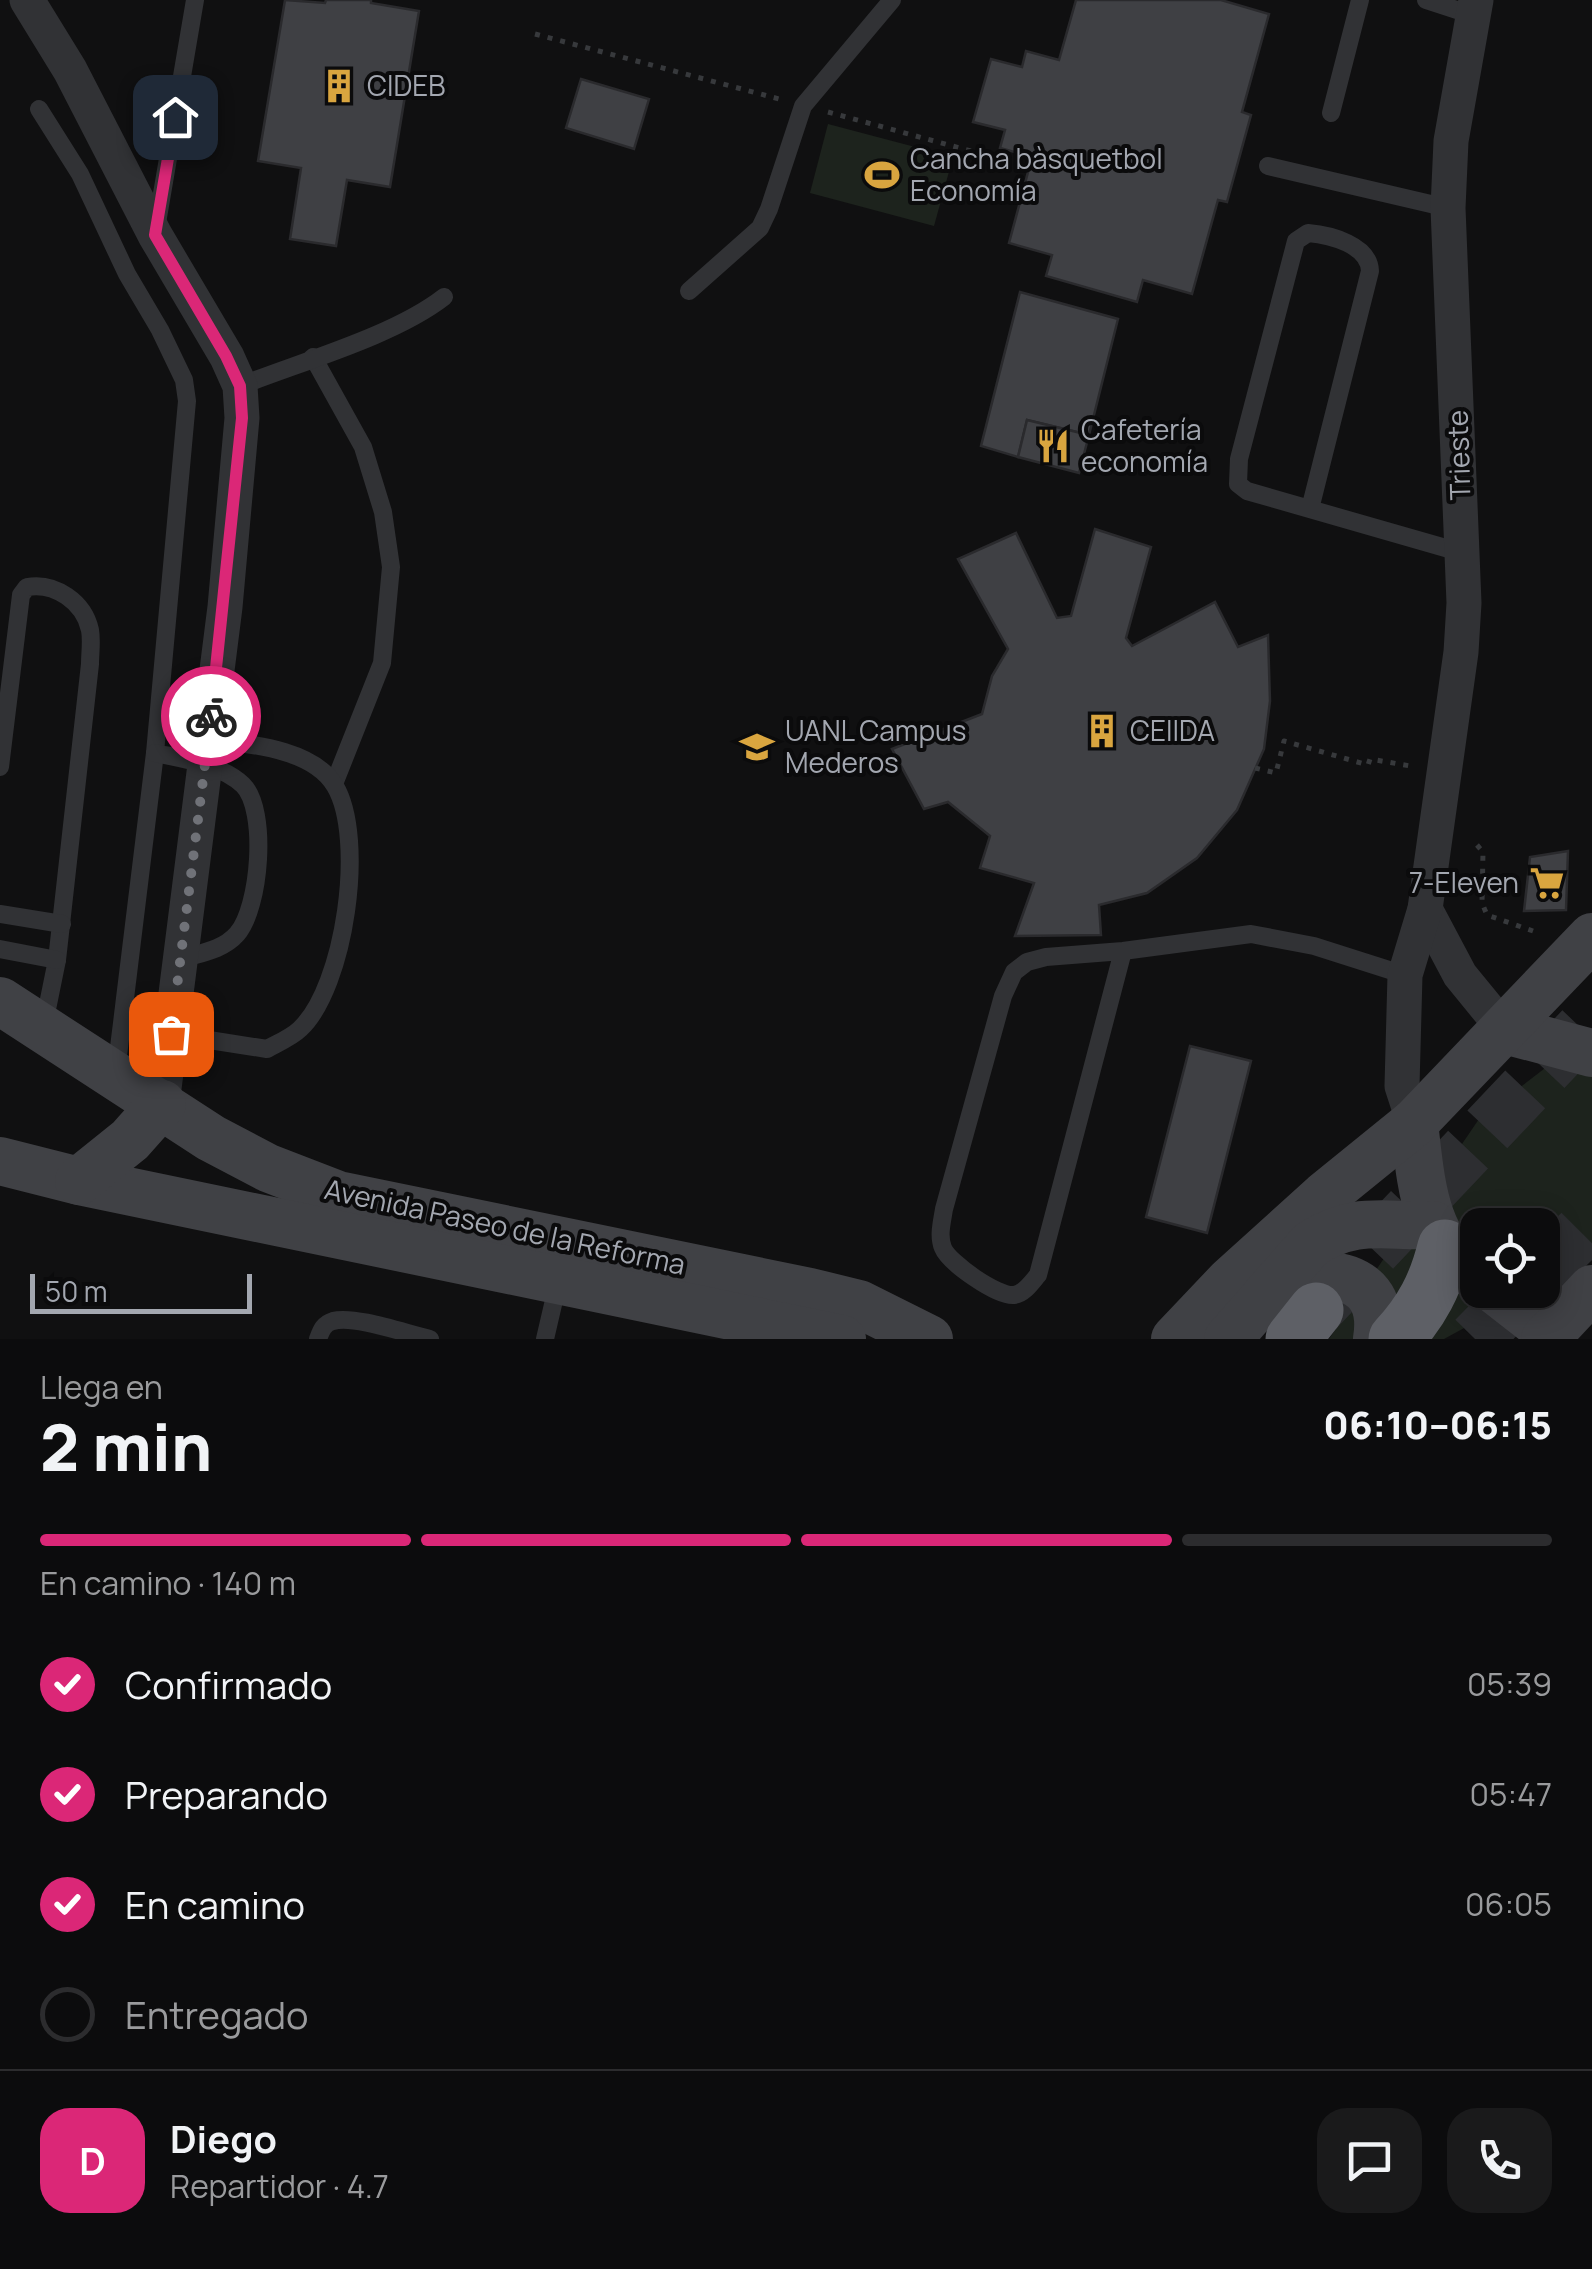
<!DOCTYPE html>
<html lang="es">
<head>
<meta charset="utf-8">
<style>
	:root { --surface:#0c0c0d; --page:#1a1a1b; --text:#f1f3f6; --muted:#9a9b9d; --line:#2c2c2e; --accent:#db2777 }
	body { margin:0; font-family:Manrope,sans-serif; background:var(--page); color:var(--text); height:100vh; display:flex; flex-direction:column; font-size:38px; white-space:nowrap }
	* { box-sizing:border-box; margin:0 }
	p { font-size:32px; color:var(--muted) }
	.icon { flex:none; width:55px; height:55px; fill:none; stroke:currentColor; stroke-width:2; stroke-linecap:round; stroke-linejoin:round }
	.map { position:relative; height:1339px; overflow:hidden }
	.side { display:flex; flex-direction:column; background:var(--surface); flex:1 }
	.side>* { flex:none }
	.fabs { position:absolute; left:1460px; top:1208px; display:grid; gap:20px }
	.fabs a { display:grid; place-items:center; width:100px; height:100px; border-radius:20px; background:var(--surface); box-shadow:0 5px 25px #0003,0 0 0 2px var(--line); font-size:50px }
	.scale { position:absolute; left:30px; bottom:25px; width:222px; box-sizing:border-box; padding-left:10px; border:5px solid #a3a7b0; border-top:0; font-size:28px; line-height:35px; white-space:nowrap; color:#a3a7b0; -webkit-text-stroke:8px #0b0b0c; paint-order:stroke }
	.pin { position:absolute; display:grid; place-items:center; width:85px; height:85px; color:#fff; margin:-42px; border-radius:20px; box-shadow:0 5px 15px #0006 }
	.courier { position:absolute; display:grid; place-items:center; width:100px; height:100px; margin:-50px; border:8px solid #db2777; border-radius:50%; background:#fff; color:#222; box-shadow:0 2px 12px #0007 }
	.overview em { font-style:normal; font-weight:800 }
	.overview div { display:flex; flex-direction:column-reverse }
	.overview { display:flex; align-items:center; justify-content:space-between; height:170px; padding:0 40px }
	h1 { font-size:65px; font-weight:800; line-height:75px }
	.bar { display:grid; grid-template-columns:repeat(4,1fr); gap:15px 10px; align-content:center; height:120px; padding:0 40px }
	.bar i { height:12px; border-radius:8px; background:var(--line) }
	.bar .on { background:var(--accent) }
	.bar p { grid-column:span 4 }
	.line { display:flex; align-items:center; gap:25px; padding:0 40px; border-top:2px solid var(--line) }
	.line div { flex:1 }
	.round { display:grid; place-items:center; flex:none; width:105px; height:105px; border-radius:30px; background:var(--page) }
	ol { padding:0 40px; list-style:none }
	li { display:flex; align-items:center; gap:30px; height:110px }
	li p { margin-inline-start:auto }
	li .icon { padding:10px; border-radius:50%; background:var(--accent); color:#fff; stroke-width:4 }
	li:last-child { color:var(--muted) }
	li i { width:55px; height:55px; border:5px solid var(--line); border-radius:50% }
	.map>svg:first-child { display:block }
</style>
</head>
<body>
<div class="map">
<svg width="1592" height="1339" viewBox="0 0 1592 1339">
	<rect width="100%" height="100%" fill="#101011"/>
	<g fill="#1d231d">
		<path d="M828 124 953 157 934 226 810 193Z"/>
		<path d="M1592 1032V1259L1543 1286 1542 1225H1478V1290H1534L1444 1339H1329L1479 1119Z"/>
	</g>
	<g fill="#3f4044" stroke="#2a2a2d" stroke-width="2.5">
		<path d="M285 0 325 3 326 0H371V3L419 11 390 187 347 180 336 246 290 239 301 168 258 161Z"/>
		<path d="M1076 0H1221L1269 14 1242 112 1251 115 1227 202 1218 200 1192 294 1143 280 1137 302 1046 276 1052 255 1009 243 1032 157 1000 148 1005 130 973 122 991 59 1022 67 1026 51 1059 60Z"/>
		<path d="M581 79 649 99 634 149 566 128Z"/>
		<path d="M1020 292 1118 319 1089 435 1027 420 1018 457 981 446Z"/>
		<path d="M1027 420 1089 435 1079 473 1018 457Z"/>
		<path d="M1095 529 1151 547 1126 638 1132 646 1215 602 1238 647 1268 635 1270 701 1264 749 1237 810 1197 858 1147 893 1099 905 1101 935 1015 936 1034 883 980 868 990 836 948 802 924 809 892 749 982 714 992 676 1008 649 958 559 1016 533 1057 618 1071 616Z"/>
		<path d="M1568 851 1566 910 1524 911 1530 857Z"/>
		<path d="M1190 1046 1251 1061 1207 1233 1146 1217Z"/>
	</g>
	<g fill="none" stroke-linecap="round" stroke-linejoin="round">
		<g stroke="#2d2e31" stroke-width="55" stroke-dasharray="55 28" stroke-linecap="butt">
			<path d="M1542 1271 1592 1221"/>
			<path d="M1316 1310 1592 1019"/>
			<path d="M1475 1339 1523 1290"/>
		</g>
		<g stroke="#37393c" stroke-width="5" stroke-dasharray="5 8" stroke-linecap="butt">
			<path d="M535 34 783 100"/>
			<path d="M828 112 989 156"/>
			<path d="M1255 768 1276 773 1284 741 1368 765 1370 759 1416 767"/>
			<path d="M1477 845 1483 852 1482 903 1487 915 1533 931"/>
		</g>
		<g stroke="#313235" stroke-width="18">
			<path d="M1426 0 1472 15"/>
			<path d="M39 109 80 174 127 274 160 330 184 380 187 401 155 753 116 1072"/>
			<path d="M1331 113 1360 0"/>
			<path d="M1268 166 1448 208"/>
			<path d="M156 229 195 0"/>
			<path d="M689 291 760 228 769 209 803 106 892 0"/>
			<path d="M313 357 363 447 383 512 391 567 382 663 334 784"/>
			<path d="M240 386C300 362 394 336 444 297"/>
			<path d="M1310 509 1370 271C1369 245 1331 235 1308 233L1296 241 1239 459 1238 484 1247 491 1463 553"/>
			<path d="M155 753C183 759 221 764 243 785 268 810 260 908 237 934 223 950 201 953 181 959"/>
			<path d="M0 767 21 595 27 587C55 582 84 602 90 630 92 641 90 653 90 664L57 960 44 1024"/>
			<path d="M0 914 62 924"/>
			<path d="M0 949 57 960"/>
			<path d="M1123 951 1038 1275C1032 1282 1024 1294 1014 1295 998 1297 949 1263 943 1248 938 1236 942 1222 944 1209L1003 996 1014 972 1027 962 1046 957 1123 951 1251 934 1314 946 1405 975"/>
			<path d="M171 1034 267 1049C278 1043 292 1037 300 1029 345 987 366 838 335 786 313 748 247 744 208 739"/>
			<path d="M318 1339C321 1331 323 1324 333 1321 355 1315 407 1334 430 1339"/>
			<path d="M545 1339 558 1283"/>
		</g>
		<g stroke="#313235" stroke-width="35">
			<path d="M27 0 70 70 155 235 227 357 240 386 242 418 225 607 162 1104"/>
			<path d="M1425 909 1460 975 1505 1030"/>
			<path d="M1414 1123 1402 1086 1405 975 1425 909 1461 652 1464 603 1448 208 1451 141 1476 0"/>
		</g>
		<g stroke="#404145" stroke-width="48">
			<path d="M0 1001 211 1138 268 1168 338 1195 810 1292 859 1304 929 1339"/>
			<path d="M1505 1030 1592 1053"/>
			<path d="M1414 1123C1421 1181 1423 1243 1478 1278"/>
			<path d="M0 1161 79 1181 842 1339"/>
			<path d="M79 1181 130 1140 162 1104"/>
			<path d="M1284 1275C1331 1271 1387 1274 1377 1339"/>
			<path d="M1495 1290 1550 1333"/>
			<path d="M1175 1339 1230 1281 1324 1196 1414 1123 1592 937"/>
			<path d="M1228 1339 1311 1244C1357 1215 1383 1227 1433 1225"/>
			<path d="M1545 1339 1592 1289"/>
		</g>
		<g stroke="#5e6066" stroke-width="55">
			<path d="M1293 1339 1316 1310"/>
			<path d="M1396 1339C1422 1311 1436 1284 1445 1247"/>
		</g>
	</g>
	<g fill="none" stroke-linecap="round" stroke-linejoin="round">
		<path stroke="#707278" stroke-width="10" stroke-dasharray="0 18" d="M171 1034 211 716"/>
		<path stroke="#db2777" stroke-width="12" d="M175 117 155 235 226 356 240 386 242 418 211 716"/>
	</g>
	<defs>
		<g id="building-bare" transform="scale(2.7)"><path d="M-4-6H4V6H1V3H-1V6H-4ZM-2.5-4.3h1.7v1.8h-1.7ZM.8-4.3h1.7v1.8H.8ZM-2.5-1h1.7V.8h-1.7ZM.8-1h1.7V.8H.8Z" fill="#d9a53f" stroke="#0b0b0c" stroke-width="2.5" paint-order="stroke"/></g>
		<g id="stadium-bare" transform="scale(2.7)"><path d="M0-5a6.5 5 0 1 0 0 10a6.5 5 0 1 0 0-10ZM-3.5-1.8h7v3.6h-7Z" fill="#d9a53f" stroke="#0b0b0c" stroke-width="2.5" paint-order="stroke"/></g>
		<g id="restaurant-bare" transform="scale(2.7)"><path d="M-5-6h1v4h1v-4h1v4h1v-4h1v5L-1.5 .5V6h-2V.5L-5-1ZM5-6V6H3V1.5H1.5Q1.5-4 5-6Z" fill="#d9a53f" stroke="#0b0b0c" stroke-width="2.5" paint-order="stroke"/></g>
		<g id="university-bare" transform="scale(2.7)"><path d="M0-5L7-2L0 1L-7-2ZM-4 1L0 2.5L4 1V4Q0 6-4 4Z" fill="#d9a53f" stroke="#0b0b0c" stroke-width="2.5" paint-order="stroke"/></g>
		<g id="supermarket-bare" transform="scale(2.7)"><path d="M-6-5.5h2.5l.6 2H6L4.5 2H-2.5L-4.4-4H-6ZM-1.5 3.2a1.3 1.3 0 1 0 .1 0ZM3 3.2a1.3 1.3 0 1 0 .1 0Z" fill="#d9a53f" stroke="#0b0b0c" stroke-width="2.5" paint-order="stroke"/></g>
	</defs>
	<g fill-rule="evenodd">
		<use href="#building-bare" x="339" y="86"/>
		<use href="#stadium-bare" x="882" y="175"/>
		<use href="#restaurant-bare" x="1053" y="446"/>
		<use href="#building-bare" x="1102" y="731"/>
		<use href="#university-bare" x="757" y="747"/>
		<use href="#supermarket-bare" x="1547" y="883"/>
	</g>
	<g text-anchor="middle" stroke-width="8" stroke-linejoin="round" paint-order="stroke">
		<g font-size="28" fill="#a3a7b0" stroke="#0b0b0c" text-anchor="start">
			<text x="367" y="96">CIDEB</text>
			<text x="910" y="169">Cancha bàsquetbol<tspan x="910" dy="32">Economía</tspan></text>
			<text x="1081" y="440">Cafetería<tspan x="1081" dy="32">economía</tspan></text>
			<text x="785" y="741">UANL Campus<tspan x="785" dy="32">Mederos</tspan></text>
			<text x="1130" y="741">CEIIDA</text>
			<text x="1519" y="893" text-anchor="end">7-Eleven</text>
		</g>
		<g font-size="28" fill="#a3a7b0" stroke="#0b0b0c">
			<text transform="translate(1459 455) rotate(-92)" y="10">Trieste</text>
			<text transform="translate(505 1227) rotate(12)" y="10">Avenida Paseo de la Reforma</text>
		</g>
	</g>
</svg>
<div class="fabs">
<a><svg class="icon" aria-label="locate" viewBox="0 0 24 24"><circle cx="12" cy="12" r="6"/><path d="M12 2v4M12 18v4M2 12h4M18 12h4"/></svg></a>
</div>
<div class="scale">50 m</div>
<div class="pin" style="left:171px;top:1034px;background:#ea580c"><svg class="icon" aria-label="bag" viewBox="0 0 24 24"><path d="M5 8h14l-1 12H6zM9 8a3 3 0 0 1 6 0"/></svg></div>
<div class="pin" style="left:175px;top:117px;background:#1f2937"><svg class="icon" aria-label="home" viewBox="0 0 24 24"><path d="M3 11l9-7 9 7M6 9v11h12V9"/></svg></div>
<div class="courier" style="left:211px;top:716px"><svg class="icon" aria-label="bike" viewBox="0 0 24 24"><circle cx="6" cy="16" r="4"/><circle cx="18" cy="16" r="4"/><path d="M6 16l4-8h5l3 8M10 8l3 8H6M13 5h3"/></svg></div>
</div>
<section class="side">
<div class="overview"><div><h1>2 min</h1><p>Llega en</p></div><em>06:10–06:15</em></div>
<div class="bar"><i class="on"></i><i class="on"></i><i class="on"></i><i></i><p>En camino · 140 m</p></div>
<ol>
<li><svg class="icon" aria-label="check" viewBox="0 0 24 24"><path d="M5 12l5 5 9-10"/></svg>Confirmado<p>05:39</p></li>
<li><svg class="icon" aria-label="check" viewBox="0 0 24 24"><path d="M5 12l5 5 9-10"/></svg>Preparando<p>05:47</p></li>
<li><svg class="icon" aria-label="check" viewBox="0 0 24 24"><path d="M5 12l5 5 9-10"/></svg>En camino<p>06:05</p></li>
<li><i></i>Entregado</li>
</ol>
<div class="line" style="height:180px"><b class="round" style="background:var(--accent);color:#fff">D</b><div><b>Diego</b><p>Repartidor · 4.7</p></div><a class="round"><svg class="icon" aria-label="chat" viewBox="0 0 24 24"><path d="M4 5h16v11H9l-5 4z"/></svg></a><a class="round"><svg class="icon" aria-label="phone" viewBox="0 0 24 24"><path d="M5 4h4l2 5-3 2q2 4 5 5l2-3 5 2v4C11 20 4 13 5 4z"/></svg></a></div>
</section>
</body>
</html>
